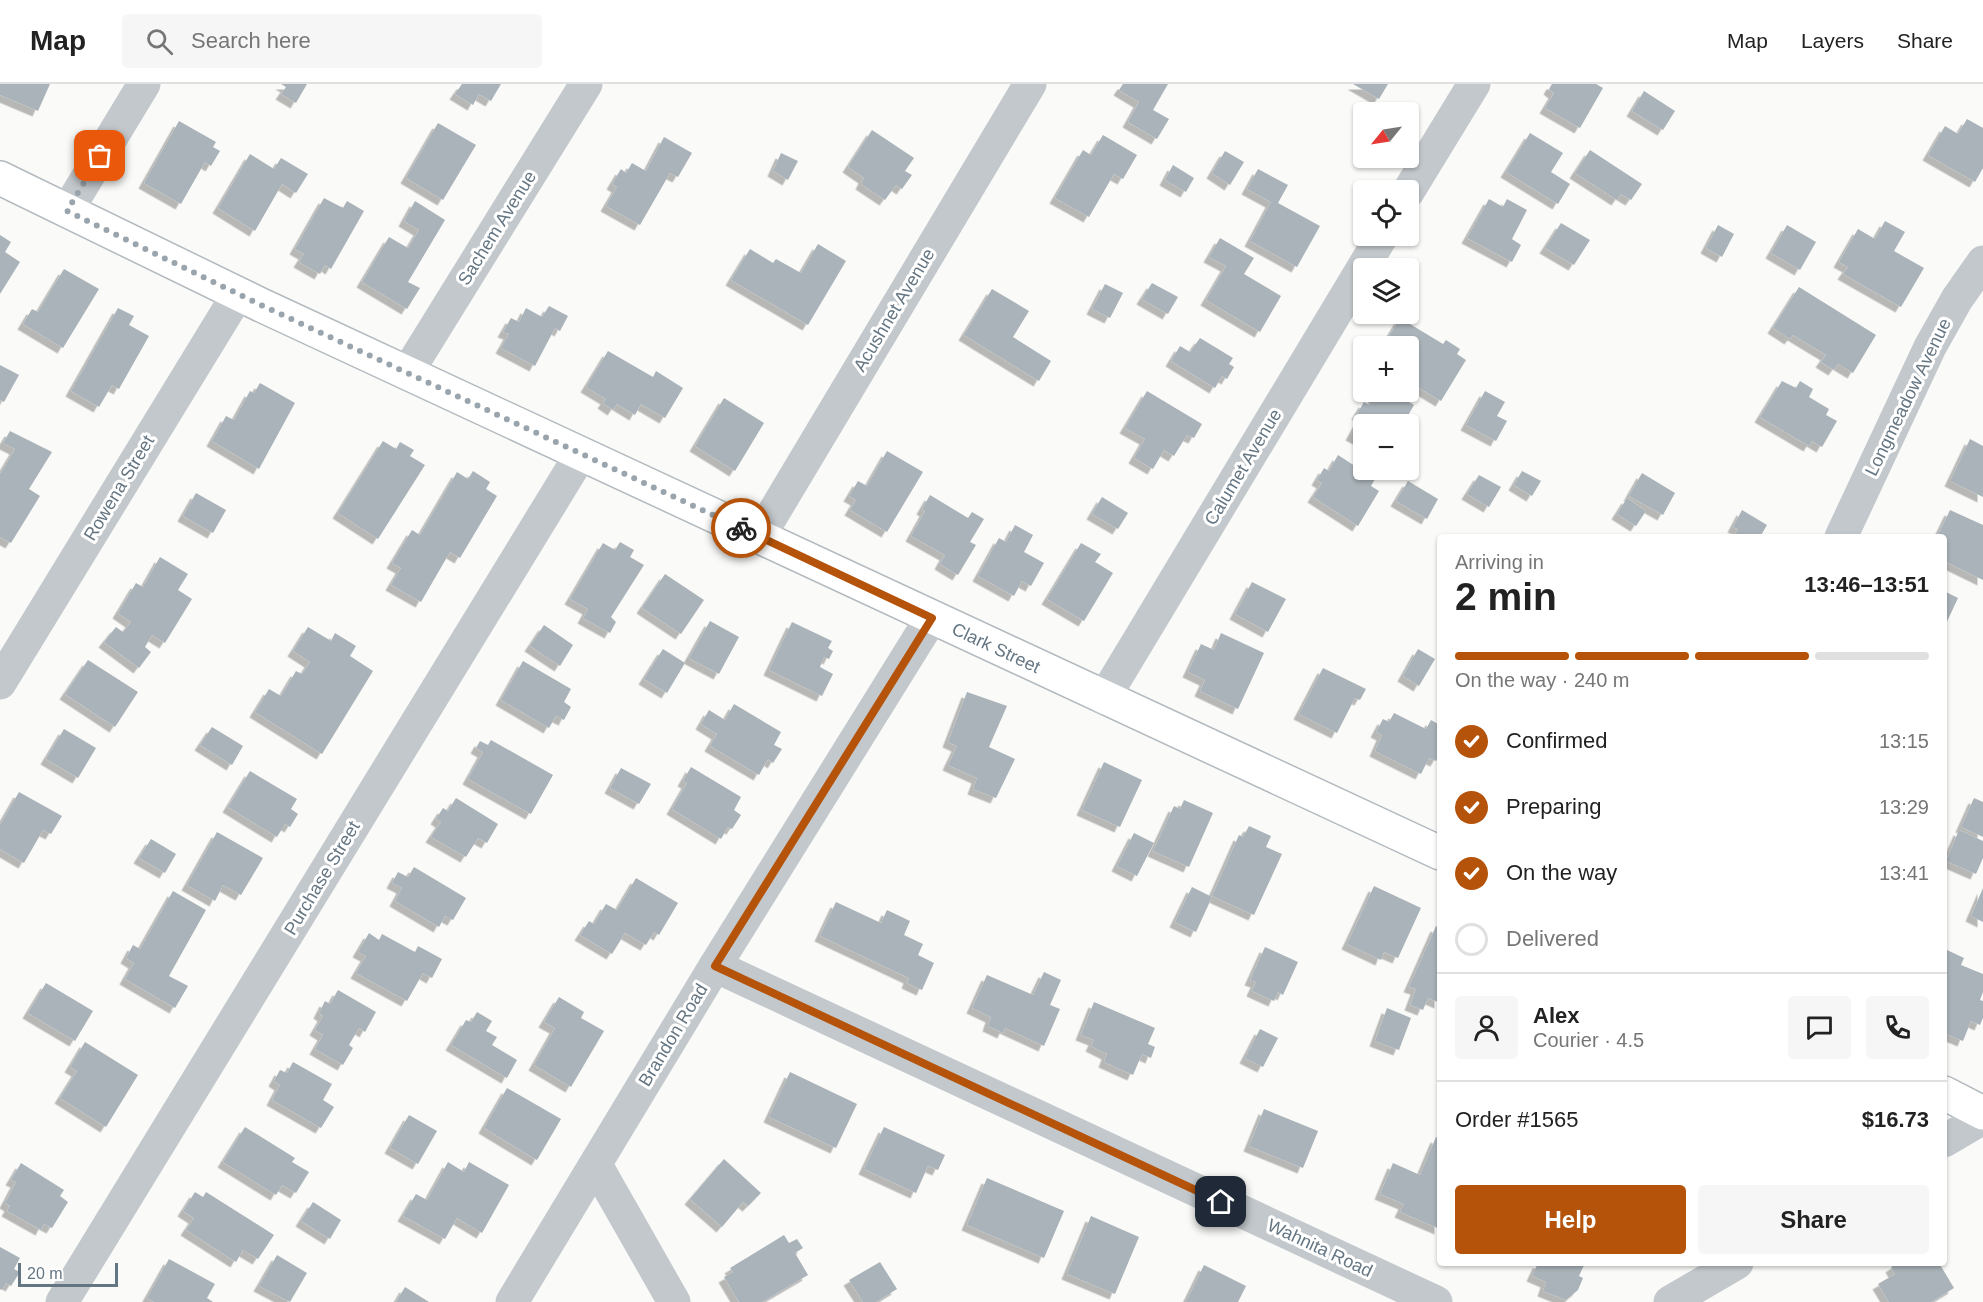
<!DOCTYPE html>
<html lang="en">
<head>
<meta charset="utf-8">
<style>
	:root { --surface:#fff; --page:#f6f6f6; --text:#222; --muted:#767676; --line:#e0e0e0; --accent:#b45309 }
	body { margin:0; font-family:Arial,sans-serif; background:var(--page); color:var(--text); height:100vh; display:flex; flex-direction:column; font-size:22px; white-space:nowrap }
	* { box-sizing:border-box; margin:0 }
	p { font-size:20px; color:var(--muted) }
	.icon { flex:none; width:33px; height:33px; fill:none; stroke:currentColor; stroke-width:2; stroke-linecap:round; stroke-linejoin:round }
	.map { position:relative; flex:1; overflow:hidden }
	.panel { position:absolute; left:1437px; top:450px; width:510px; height:732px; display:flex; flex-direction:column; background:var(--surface); border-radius:6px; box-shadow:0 2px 4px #0004 }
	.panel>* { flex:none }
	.needle { width:39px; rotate:240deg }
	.tools { position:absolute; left:1353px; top:18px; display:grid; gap:12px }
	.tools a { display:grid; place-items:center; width:66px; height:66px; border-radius:6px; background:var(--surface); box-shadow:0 2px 4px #0004; font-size:30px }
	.scale { position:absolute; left:18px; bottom:15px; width:100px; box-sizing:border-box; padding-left:6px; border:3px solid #657683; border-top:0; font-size:16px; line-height:21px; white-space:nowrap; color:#657683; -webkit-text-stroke:4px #fff; paint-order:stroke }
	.pin { position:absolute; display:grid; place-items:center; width:51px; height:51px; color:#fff; margin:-26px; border-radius:12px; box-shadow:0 3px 9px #0006 }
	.courier { position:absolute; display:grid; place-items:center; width:60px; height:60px; margin:-30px; border:4px solid #b45309; border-radius:50%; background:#fff; color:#222; box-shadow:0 2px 8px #0007 }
	.summary em { font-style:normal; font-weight:700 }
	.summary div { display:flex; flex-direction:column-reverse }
	.summary { display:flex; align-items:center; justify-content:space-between; height:102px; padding:0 18px }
	h1 { font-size:39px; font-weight:700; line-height:45px }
	.bar { display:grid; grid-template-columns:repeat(4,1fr); gap:9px 6px; align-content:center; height:72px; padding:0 18px }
	.bar i { height:8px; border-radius:4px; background:var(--line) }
	.bar .active { background:var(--accent) }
	.bar p { grid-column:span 4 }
	.line { display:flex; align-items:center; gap:15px; padding:0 18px; border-top:2px solid var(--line) }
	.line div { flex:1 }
	.round { display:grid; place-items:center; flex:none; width:63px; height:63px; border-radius:6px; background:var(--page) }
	ol { padding:0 18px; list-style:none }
	li { display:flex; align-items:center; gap:18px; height:66px }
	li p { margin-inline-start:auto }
	li .icon { padding:6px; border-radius:50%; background:var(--accent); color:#fff; stroke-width:4 }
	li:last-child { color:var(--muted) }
	li i { width:33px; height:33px; border:3px solid var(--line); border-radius:50% }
	.primary-button { display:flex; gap:12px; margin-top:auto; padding:12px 18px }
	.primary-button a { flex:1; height:69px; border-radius:6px; background:var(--accent); color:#fff; font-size:24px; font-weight:700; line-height:69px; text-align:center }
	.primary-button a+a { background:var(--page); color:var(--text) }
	header { display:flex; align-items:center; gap:36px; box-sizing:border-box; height:84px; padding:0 30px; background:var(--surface); border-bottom:2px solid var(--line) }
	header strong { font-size:28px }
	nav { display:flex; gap:33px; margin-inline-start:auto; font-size:21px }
	.search { width:420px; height:54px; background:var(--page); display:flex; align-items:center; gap:15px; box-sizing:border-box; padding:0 21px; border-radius:6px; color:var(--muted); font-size:22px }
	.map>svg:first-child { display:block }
</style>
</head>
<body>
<header>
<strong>Map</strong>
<div class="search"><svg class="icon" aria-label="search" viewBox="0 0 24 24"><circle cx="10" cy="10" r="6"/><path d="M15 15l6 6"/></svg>Search here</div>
<nav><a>Map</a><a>Layers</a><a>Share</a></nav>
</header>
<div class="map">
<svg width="1983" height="1218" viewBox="0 0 1983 1218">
	<defs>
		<filter id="shadow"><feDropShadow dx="-5.5" dy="5.5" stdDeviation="0" flood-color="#0004"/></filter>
	</defs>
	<rect width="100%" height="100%" fill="#fafaf8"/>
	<g fill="#aab3b9" filter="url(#shadow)">
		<path d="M0 0H50L38 27 0 11Z"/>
		<path d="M281 0H307L296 19 281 10 286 3Z"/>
		<path d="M462 0H501L491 17 479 10 473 21 455 10Z"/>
		<path d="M1123 0H1168L1153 26 1169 35 1157 55 1128 38 1139 18 1119 6Z"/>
		<path d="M1353 0H1388L1379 15Z"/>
		<path d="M1552 0H1596L1603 4 1580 44 1545 24 1554 9 1549 5Z"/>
		<path d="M1644 7 1675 27 1663 46 1632 27Z"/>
		<path d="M1967 35 1983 44V84L1975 98 1928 71 1945 42 1958 50Z"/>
		<path d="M179 37 216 58 213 63 220 67 211 82 205 78 181 120 144 99Z"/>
		<path d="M438 39 476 61 443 116 406 94Z"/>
		<path d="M872 46 914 74 905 87 912 91 902 105 896 101 885 116 861 100 864 94 848 83Z"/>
		<path d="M1530 49 1563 69 1551 88 1570 100 1558 120 1506 88Z"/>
		<path d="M1103 51 1137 71 1123 95 1114 90 1089 133 1055 114 1083 66 1091 71Z"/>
		<path d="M664 53 692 69 678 93 670 89 640 141 606 122 617 103 612 100 621 85 626 89 632 79 646 87Z"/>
		<path d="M1590 66 1642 100 1631 116 1621 110 1617 116 1575 89Z"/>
		<path d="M1225 67 1244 78 1230 101 1212 89Z"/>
		<path d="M781 69 798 77 788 96 773 87Z"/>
		<path d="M250 70 274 85 281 74 308 90 296 109 282 100 255 147 218 124Z"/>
		<path d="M1173 81 1194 94 1186 108 1165 96Z"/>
		<path d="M1258 85 1288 101 1278 119 1320 142 1297 183 1250 157 1271 118 1247 105Z"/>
		<path d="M324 114 343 124 347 117 364 127 331 185 325 181 320 190 299 178 304 170 295 165Z"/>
		<path d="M1489 115 1503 123 1507 115 1527 126 1512 155 1521 161 1512 178 1467 154Z"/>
		<path d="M415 117 445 136 408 198 420 204 407 225 362 198 389 153 408 164 419 146 404 137Z"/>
		<path d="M1885 137 1905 148 1894 167 1924 184 1901 223 1843 190 1848 183 1839 178 1858 145 1875 155Z"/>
		<path d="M1561 139 1590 156 1574 181 1545 164Z"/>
		<path d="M1718 141 1734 150 1722 173 1706 164Z"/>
		<path d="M1787 141 1816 158 1800 186 1771 169Z"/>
		<path d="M0 151 11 158 5 168 20 178 0 210Z"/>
		<path d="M1220 154 1254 174 1244 190 1281 212 1260 248 1206 216 1226 182 1209 173Z"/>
		<path d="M818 160 846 177 808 241 731 196 750 165 773 179 776 175 801 189Z"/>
		<path d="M64 185 99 205 63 264 23 240 32 225 38 228Z"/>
		<path d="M1152 199 1178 213 1168 230 1142 215Z"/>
		<path d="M1105 200 1123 209 1110 234 1092 225Z"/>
		<path d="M1799 203 1876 251 1853 289 1838 280 1834 286 1821 278 1826 271 1793 251 1790 255 1773 244Z"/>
		<path d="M992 205 1029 227 1013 253 1051 277 1039 297 964 251Z"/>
		<path d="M549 222 568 232 560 247 555 244 535 282 501 264 509 250 503 248 511 234 519 238 526 224 542 233Z"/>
		<path d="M118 224 134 232 129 241 149 252 119 305 112 301 99 323 71 307Z"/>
		<path d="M1400 234 1443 260 1446 256 1460 265 1457 270 1466 276 1441 317 1408 297V262H1383Z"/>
		<path d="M1200 254 1233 274 1229 280 1234 283 1227 295 1222 292 1215 304 1171 277 1180 262 1190 268Z"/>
		<path d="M608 267 653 293 656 287 683 304 665 334 641 320 635 331 617 320 613 326 603 319 606 315 586 303Z"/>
		<path d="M0 281 19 291 4 318 0 316Z"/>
		<path d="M1782 297 1796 304 1800 297 1813 305 1809 313 1829 325 1826 331 1837 337 1822 363 1812 357 1809 362 1760 333Z"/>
		<path d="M260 299 295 319 259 385 212 357 226 332 234 336 250 307 254 309Z"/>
		<path d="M1147 307 1202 340 1194 354 1187 351 1174 372 1164 366 1153 385 1134 374 1145 355 1125 344Z"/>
		<path d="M1485 307 1505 318 1497 332 1507 337 1496 357 1466 341Z"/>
		<path d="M1377 308 1391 317 1396 310 1414 321 1403 340H1364V358L1351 351 1361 333 1357 330 1364 318 1369 321Z"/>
		<path d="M724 314 764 339 735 387 695 362Z"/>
		<path d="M10 347 52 368 29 405 40 412 11 459 0 453V390L15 365 3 359Z"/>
		<path d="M1970 355 1983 362V413L1950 397Z"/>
		<path d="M383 357 396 365 400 358 414 366 410 372 425 381 378 455 338 429Z"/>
		<path d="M887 367 923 388 887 448 850 426 856 416 849 412 858 397 867 402Z"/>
		<path d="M1338 371 1375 395 1371 402 1379 407 1358 442 1313 413 1322 399 1317 396 1324 384 1329 387Z"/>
		<path d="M473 387 490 398 486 405 497 412 460 474 450 468 421 518 391 501 401 484 392 479 412 446 420 451 457 388 468 395Z"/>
		<path d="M1522 387 1541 397 1532 412 1514 401Z"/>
		<path d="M1642 389 1675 409 1663 431 1629 412Z"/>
		<path d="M1479 391 1501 403 1489 423 1467 410Z"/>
		<path d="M1408 397 1438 415 1427 435 1396 417Z"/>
		<path d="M196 409 226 426 213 449 183 432Z"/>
		<path d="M930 411 968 434 972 428 984 435 970 458 976 461 958 491 940 480 945 471 911 452 925 427 922 425Z"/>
		<path d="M1102 413 1128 429 1118 445 1092 430Z"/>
		<path d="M1627 414 1646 427 1636 442 1617 430Z"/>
		<path d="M1742 426 1767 441 1760 453H1733L1738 445 1733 443Z"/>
		<path d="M1950 426 1983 441V496L1944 477V453H1937Z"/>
		<path d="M1015 441 1033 451 1024 468 1044 479 1031 502 1022 497 1014 512 978 492 999 454 1006 458Z"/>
		<path d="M620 458 634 466 630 473 644 481 611 533 616 538 610 549 583 534 588 525 570 515 603 459 615 466Z"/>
		<path d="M1081 459 1101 470 1095 478 1113 489 1084 537 1047 515Z"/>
		<path d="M160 473 188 490 178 506 192 515 165 559 152 551 145 563 151 568 139 584 104 558 116 543 123 548 131 538 118 529 136 499 143 503Z"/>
		<path d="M665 490 704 516 681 550 642 524Z"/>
		<path d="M1252 498 1286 515 1268 548 1235 530Z"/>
		<path d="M1944 507 1958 514 1944 544Z"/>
		<path d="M710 537 739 553 719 590 689 574Z"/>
		<path d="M792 538 832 557 828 564 833 567 829 575 824 573 820 583 833 590 822 612 769 586Z"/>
		<path d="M544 541 573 561 560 582 530 562Z"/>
		<path d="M308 543 331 557 335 549 356 562 350 572 373 587 322 670 255 628 269 605 281 612 296 587 302 590 310 578 293 567Z"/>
		<path d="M1221 549 1264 569 1238 625 1200 607 1205 596 1188 588 1201 560 1214 566Z"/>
		<path d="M663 565 685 579 667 609 644 595Z"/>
		<path d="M1418 565 1435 575 1419 602 1403 592Z"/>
		<path d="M88 576 138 608 115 643 65 610Z"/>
		<path d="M523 577 571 605 564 618 571 623 564 636 556 632 549 644 501 616Z"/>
		<path d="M1323 584 1366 605 1360 616 1355 614 1337 649 1299 630Z"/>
		<path d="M967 608 1007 622 989 663 1015 675 996 714 973 705 977 694 948 681 957 662 948 658Z"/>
		<path d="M734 620 781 648 774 661 782 665 773 679 768 675 759 691 710 662 717 650 701 640 709 626 725 636Z"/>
		<path d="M1394 629 1426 645 1431 636 1440 641V670L1436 677 1429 674 1421 690 1375 667 1382 651 1376 648 1383 635 1389 638Z"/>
		<path d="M212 643 243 662 232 681 200 661Z"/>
		<path d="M64 645 96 664 78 694 46 675Z"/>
		<path d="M491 656 553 691 531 730 468 695 483 668 476 664 480 657 488 661Z"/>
		<path d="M1104 678 1142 696 1120 743 1082 726Z"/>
		<path d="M691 683 741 713 734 726 741 731 732 745 728 743 721 755 672 725 687 699 683 697Z"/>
		<path d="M621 684 651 700 639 720 610 704Z"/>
		<path d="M250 687 297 715 291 725 298 730 290 743 285 740 277 753 228 723Z"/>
		<path d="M19 708 62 732 51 750 43 746 24 779 0 765V741Z"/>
		<path d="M456 714 498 740 487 759 478 754 466 773 431 753 441 738 436 735 443 724 448 727Z"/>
		<path d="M1974 714 1983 718V753L1961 743Z"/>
		<path d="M1184 716 1213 729 1189 783 1153 767 1174 722 1180 725Z"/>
		<path d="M1249 742 1271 752 1266 763 1282 770 1254 831 1212 812 1239 751 1243 753Z"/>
		<path d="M1959 746 1983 757V774L1976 790 1946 777Z"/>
		<path d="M217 748 263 774 241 811 223 801 215 817 187 801Z"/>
		<path d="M1134 749 1154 759 1137 792 1117 782Z"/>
		<path d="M151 755 176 770 165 789 139 774Z"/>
		<path d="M414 783 466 814 453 836 445 832 439 843 395 817 402 804 392 799 398 788 408 793Z"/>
		<path d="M636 794 678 819 659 851 654 848 646 861 625 849 612 870 580 851 589 837 594 840 606 820 617 826Z"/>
		<path d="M1374 802 1421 824 1398 874 1384 868 1381 876 1347 860Z"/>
		<path d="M1192 803 1212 813 1196 848 1175 838Z"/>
		<path d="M1983 804V838L1971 832Z"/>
		<path d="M173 807 206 826 169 892 188 902 175 924 125 895 134 879 126 874 133 861 140 865Z"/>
		<path d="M836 818 881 839 887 826 910 837 904 851 923 860 918 871 934 879 922 906 907 899 909 894 820 852Z"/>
		<path d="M1436 842 1440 844V919L1428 914 1423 926 1410 921 1416 905 1409 903Z"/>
		<path d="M369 849 379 856 382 850 415 868 418 862 442 875 432 894 423 889 407 917 356 889 366 872 358 868Z"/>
		<path d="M1265 863 1298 878 1283 911 1278 908 1274 917 1252 907 1256 898 1250 896Z"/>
		<path d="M1947 866 1964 874 1961 881 1983 890V908L1980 916 1983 917V934L1980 941 1971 937 1963 957 1944 949V874Z"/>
		<path d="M1044 888 1061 896 1050 921 1060 925 1044 962 1005 944 1003 949 988 942 991 933 972 924 987 891 1033 911Z"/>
		<path d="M46 899 93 927 75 957 28 929Z"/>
		<path d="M338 906 376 928 365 948 359 944 349 961 353 964 343 981 315 965 323 951 315 946 323 932 319 929 325 917 330 920Z"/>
		<path d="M559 913 584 928 581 934 604 947 571 1003 534 981 555 944 544 938Z"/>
		<path d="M1094 918 1155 944 1148 960 1155 963 1151 974 1142 970 1133 991 1104 978 1107 970 1091 962 1094 956 1081 951Z"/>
		<path d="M1387 924 1411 934 1399 966 1375 957Z"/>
		<path d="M477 928 492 937 486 947 497 953 492 961 517 976 507 994 451 961 466 936 471 938Z"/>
		<path d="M1260 945 1278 954 1263 983 1245 974Z"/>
		<path d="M85 958 138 991 106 1043 60 1014 77 987 70 983Z"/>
		<path d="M293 978 332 1000 323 1016 334 1023 321 1044 272 1016 280 1001 274 997 280 986 287 989Z"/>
		<path d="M790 988 857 1020 836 1064 769 1033Z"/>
		<path d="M507 1004 561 1035 537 1076 484 1044Z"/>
		<path d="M1264 1025 1318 1047 1303 1084 1249 1062Z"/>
		<path d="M409 1031 437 1047 418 1080 390 1064Z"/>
		<path d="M245 1043 295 1074 292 1078 309 1088 296 1109 282 1101 276 1111 223 1078Z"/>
		<path d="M884 1043 945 1071 938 1086 928 1082 916 1109 864 1085Z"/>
		<path d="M1436 1053 1440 1055V1145L1400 1128 1404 1120 1380 1110 1393 1079 1420 1091Z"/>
		<path d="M724 1075 761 1109 748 1122 743 1118 722 1143 690 1115Z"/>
		<path d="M448 1078 464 1088 469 1078 509 1101 482 1149 457 1134 445 1155 403 1132 416 1110 427 1116Z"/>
		<path d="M21 1079 64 1106 60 1112 68 1118 52 1144 44 1140 41 1146 7 1127 10 1122 5 1119 16 1098 11 1096Z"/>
		<path d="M987 1094 1064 1127 1044 1174 967 1141Z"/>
		<path d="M195 1108 203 1113 206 1108 274 1151 258 1175 243 1166 236 1178 186 1146 194 1134 183 1127Z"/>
		<path d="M313 1118 341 1136 330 1155 301 1137Z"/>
		<path d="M1091 1132 1139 1153 1115 1210 1067 1190Z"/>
		<path d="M784 1151 789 1159 797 1155 803 1164 795 1169 808 1191 762 1218H739L724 1193 733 1188 730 1184Z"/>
		<path d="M0 1163 20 1174 14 1185 20 1188 11 1202 6 1199 2 1206 0 1205Z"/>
		<path d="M277 1171 307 1189 290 1218 259 1202Z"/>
		<path d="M169 1175 215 1200 207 1214 213 1218H154L147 1214Z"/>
		<path d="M880 1178 897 1205 876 1218H863L849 1196Z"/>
		<path d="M1538 1179H1585L1579 1192 1583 1194 1578 1206 1566 1216 1543 1207 1546 1198 1532 1192Z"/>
		<path d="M1897 1179H1939L1954 1204 1931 1218H1889L1878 1200 1895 1190 1891 1183Z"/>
		<path d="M1204 1181 1246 1202 1238 1218H1186Z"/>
		<path d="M405 1203 429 1218H396Z"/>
	</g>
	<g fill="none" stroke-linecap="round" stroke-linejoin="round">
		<g stroke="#b3babf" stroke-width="36">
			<g id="secondary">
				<path d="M0 94 261 221 1440 769"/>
				<path d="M1944 1009 1983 1029"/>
			</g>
		</g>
		<g stroke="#c3c8cc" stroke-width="33">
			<path d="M1408 108 1474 0"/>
			<path d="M67 127 144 0"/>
			<path d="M407 289 586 0"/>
			<path d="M759 453 1030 0"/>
			<path d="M1841 453 1930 263 1957 215 1983 178"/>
			<path d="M0 599 238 210"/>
			<path d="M1104 614 1382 152"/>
			<path d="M715 882 1436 1218"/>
			<path d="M1944 1057 1983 1034"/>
			<path d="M596 1081 674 1218"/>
			<path d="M62 1218 581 370"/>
			<path d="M512 1218 715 882 932 533"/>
			<path d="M1670 1218 1737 1179"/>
		</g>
		<use href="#secondary" stroke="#fff" stroke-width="33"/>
	</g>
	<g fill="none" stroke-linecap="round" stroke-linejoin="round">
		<path stroke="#99a4ac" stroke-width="6" stroke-dasharray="0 10.8" d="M100 72 67 127 261 221 741 444"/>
		<path stroke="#b45309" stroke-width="8" d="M741 444 932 534 715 882 1221 1118"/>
	</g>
	<g text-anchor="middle" stroke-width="6" stroke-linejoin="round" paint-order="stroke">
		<g font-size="18" fill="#657683" stroke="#fff">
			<text transform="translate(497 144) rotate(-58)" y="6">Sachem Avenue</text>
			<text transform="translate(894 226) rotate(-59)" y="6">Acushnet Avenue</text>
			<text transform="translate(1908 313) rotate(-64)" y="6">Longmeadow Avenue</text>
			<text transform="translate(1243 383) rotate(-59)" y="6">Calumet Avenue</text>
			<text transform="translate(119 404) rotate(-59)" y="6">Rowena Street</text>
			<text transform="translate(996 564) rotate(25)" y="6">Clark Street</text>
			<text transform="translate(322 794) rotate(-59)" y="6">Purchase Street</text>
			<text transform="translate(673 951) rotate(-59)" y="6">Brandon Road</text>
			<text transform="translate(1320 1164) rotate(25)" y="6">Wahnita Road</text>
		</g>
	</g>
</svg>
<div class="tools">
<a><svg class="needle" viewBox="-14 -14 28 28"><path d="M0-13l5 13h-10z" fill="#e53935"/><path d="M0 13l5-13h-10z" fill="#767676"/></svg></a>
<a><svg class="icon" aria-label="locate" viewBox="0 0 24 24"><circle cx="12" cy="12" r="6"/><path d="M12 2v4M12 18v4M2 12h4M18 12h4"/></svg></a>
<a><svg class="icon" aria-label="layers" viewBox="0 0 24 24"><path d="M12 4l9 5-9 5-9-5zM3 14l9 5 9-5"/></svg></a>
<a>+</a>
<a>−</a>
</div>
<div class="scale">20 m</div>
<div class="pin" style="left:100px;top:72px;background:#ea580c"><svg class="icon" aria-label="bag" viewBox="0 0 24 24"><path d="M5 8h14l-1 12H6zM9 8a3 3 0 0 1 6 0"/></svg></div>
<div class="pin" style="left:1221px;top:1118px;background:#1f2937"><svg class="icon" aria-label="home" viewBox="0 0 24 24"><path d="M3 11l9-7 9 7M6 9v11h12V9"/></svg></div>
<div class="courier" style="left:741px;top:444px"><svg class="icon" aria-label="bike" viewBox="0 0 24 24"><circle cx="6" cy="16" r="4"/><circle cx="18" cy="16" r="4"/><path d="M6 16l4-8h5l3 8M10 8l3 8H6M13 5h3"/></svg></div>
<section class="panel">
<div class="summary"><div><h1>2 min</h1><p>Arriving in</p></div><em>13:46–13:51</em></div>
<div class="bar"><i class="active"></i><i class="active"></i><i class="active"></i><i></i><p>On the way · 240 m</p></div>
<ol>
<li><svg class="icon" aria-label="check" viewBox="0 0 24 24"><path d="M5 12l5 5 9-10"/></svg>Confirmed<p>13:15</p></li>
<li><svg class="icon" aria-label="check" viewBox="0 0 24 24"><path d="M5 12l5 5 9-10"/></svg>Preparing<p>13:29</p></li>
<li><svg class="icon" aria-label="check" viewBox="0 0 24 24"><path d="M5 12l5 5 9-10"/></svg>On the way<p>13:41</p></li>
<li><i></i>Delivered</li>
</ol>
<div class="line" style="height:108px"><a class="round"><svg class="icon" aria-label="person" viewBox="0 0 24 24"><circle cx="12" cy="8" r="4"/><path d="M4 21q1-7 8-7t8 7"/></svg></a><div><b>Alex</b><p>Courier · 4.5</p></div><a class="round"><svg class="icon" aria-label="chat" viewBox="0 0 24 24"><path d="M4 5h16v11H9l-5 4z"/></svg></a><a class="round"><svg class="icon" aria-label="phone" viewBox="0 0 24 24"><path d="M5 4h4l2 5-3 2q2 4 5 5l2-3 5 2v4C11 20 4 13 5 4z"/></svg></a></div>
<div class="line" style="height:78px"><div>Order #1565</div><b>$16.73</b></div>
<div class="primary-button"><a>Help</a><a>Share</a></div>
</section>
</div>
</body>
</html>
